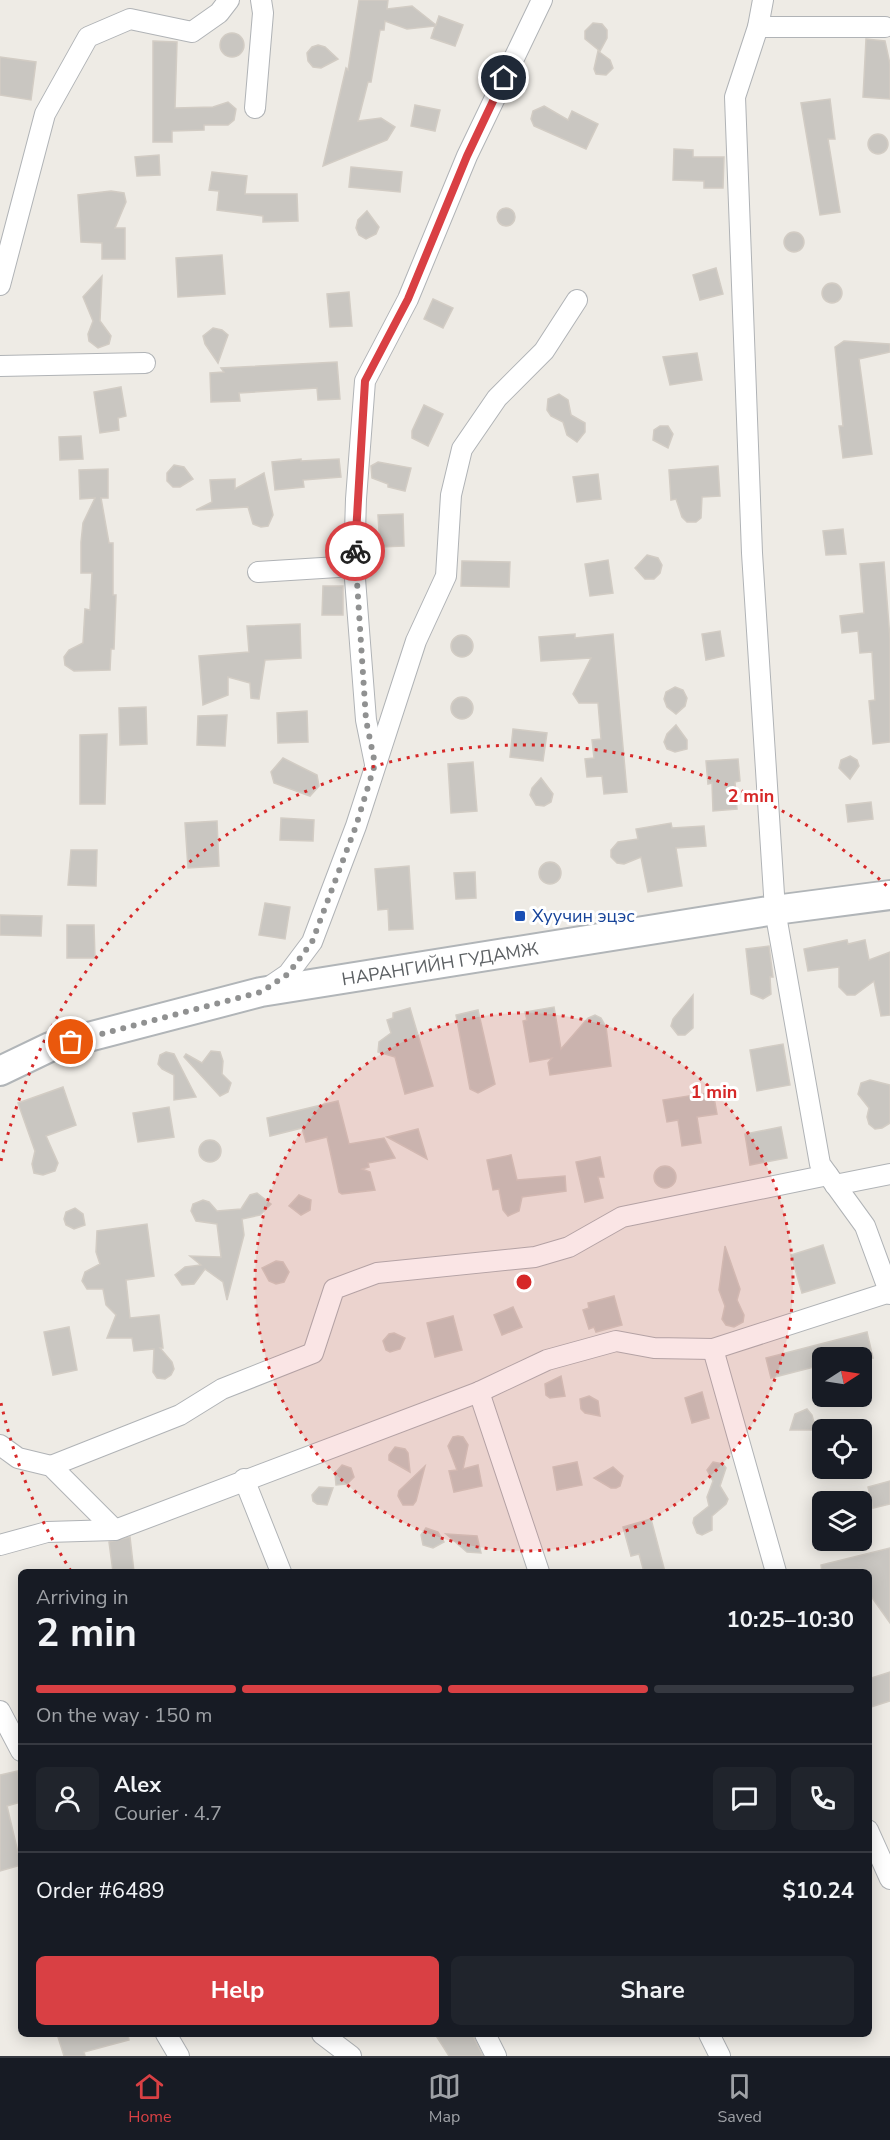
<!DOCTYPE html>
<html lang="en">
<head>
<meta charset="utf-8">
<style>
	:root { --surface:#171b24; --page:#20242c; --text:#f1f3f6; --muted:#9ea1a6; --line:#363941; --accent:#d94044 }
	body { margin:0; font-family:"Nunito Sans",sans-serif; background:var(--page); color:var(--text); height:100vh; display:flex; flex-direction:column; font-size:22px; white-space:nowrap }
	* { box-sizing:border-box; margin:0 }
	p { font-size:20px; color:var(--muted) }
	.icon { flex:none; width:33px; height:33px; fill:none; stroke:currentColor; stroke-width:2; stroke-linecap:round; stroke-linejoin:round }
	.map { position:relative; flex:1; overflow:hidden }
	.sheet { position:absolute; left:18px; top:1569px; width:854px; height:468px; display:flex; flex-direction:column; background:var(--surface); border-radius:9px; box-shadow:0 3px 15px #0003 }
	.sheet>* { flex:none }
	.needle { width:39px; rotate:78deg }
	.buttons { position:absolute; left:812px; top:1347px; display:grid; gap:12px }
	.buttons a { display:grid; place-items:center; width:60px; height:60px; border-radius:9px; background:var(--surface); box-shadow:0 3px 15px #0003; font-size:30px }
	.pin { position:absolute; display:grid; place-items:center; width:51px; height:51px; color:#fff; margin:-26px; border:3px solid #fff; border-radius:50%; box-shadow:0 2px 6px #0007 }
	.courier { position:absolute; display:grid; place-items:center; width:60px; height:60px; margin:-30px; border:4px solid #d94044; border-radius:50%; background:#fff; color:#222; box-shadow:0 2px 8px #0007 }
	.overview em { font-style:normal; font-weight:700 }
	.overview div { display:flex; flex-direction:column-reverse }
	.overview { display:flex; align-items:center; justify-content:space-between; height:102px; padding:0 18px }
	h1 { font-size:39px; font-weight:700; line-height:45px }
	.bar { display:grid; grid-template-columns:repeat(4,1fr); gap:9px 6px; align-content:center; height:72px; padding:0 18px }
	.bar i { height:8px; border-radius:4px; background:var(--line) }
	.bar .on { background:var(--accent) }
	.bar p { grid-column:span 4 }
	.line { display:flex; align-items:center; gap:15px; padding:0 18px; border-top:2px solid var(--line) }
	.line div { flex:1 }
	.round { display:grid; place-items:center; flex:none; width:63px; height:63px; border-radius:9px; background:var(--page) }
	.button { display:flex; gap:12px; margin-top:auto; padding:12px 18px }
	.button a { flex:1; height:69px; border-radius:9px; background:var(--accent); color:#fff; font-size:24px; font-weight:700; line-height:69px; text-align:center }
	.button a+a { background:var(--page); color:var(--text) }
	.dock { display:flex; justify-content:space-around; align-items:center; height:84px; border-top:2px solid var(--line); background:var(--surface); font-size:16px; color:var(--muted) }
	.dock a { display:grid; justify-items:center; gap:3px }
	.dock .on { color:var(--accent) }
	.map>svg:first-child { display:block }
</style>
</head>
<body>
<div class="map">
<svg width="890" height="2056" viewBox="0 0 890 2056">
	<rect width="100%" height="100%" fill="#eeebe5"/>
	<g fill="#c9c6c1" stroke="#d2ccc4" stroke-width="1.5">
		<path d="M359 0H388L387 9 412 6 436 25 439 16 463 25 455 46 431 38 435 26 407 29 385 21 384 30H380L371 82H368L358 121 381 118 395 127 387 140 323 166 346 68 348 70Z"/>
		<path d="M593 23 602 24 607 30V38L600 51 585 39V31Z"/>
		<circle cx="232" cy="45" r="12"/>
		<path d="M866 39 885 41 890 64V99L863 97Z"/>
		<path d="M153 41 177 42 175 108 213 107 228 102 236 109 234 120 228 125H204V130L172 131V142H153Z"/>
		<path d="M318 45 325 47 338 59 321 68 313 67 308 61 307 53 312 47Z"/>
		<path d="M598 51 610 60 613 68 606 75 596 74 594 69Z"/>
		<path d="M0 57 36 62 31 100 0 95Z"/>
		<path d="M830 99 835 139H828L840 212 820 215 801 103Z"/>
		<path d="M415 105 440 110 435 131 411 126Z"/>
		<path d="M544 106 568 120 572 111 598 124 586 149 534 126 531 119 533 111Z"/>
		<circle cx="878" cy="144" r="10"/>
		<path d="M674 149 693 150V157H724L723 188H704V181L673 180Z"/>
		<path d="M159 155 160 175 137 176 135 157Z"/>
		<path d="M351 167 402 172 400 192 349 187Z"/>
		<path d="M212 172 247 176 245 194H297L298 221 263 222V216L217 210 219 191 209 190Z"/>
		<path d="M111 191 124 193 126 202 115 228H125V259H102V243L81 242 78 195Z"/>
		<circle cx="506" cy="217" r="9"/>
		<path d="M367 211 379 227 376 234 366 239 359 235 356 228 358 220Z"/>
		<circle cx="794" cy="242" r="10"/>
		<path d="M222 255 225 294 178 297 176 258Z"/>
		<path d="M716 268 723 294 700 300 693 275Z"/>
		<path d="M102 276 100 321 111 336 109 344 98 348 89 341 88 334 93 321 83 297Z"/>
		<circle cx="832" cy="293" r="10"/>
		<path d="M349 292 352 326 330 327 327 294Z"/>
		<path d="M433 299 453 308 443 328 424 319Z"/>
		<path d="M213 328 222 330 228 335 218 363 205 344 203 336Z"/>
		<path d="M844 341 890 344V352L859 359 872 454 843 458 839 426H843L835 347Z"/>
		<path d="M697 353 702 380 670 385 663 357Z"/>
		<path d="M337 362 340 399 318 400 317 388 239 393 240 401 211 402 210 373 224 372 221 368Z"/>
		<path d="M121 387 126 416 118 418 119 430 100 433 94 392Z"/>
		<path d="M559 394 568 400 571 415 585 423V432L577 442 567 435 563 422 551 416 547 410 548 399Z"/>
		<path d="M424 405 443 414 428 446 412 438V431Z"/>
		<path d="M660 426H668L673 434 668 448 653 440 654 430Z"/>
		<path d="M81 436 83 459 60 460 59 437Z"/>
		<path d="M301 459V461L339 459 341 477 303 480 304 487 275 490 272 462Z"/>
		<path d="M378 462 411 468 405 491 388 487V484L372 478 371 466Z"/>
		<path d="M174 465 184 467 193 479 180 487H173L167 481V473Z"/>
		<path d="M718 466 720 496 702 497 701 518 696 522H687L682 517 676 499 671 500 669 470Z"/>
		<path d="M108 469V498H101L109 543H113V595H116L114 649H111L110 670 74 671 65 665 64 657 69 650 83 643 85 609 90 610 92 573H81V542L83 523 95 498 80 499 79 470Z"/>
		<path d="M264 473 273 515 268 526 261 527 253 524 248 507 196 510 212 502 210 480 235 479V489Z"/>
		<path d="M598 474 601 499 577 502 573 477Z"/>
		<path d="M403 514 404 546 380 547 378 515Z"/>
		<path d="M843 529 846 554 826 555 823 531Z"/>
		<path d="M647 555 658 558 662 565 660 573 654 579H645L635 568Z"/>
		<path d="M608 560 613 593 590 596 585 564Z"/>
		<path d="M462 561 510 562 509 587 461 586Z"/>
		<path d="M884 562 890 639V742L873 744 869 701 875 700 872 652 860 653 858 631 842 633 840 616 864 613 860 564Z"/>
		<path d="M323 586H343V615H322Z"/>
		<path d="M300 624 301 658 265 660 259 699 251 698 250 683 228 677V695L203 705 199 656 249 652 247 626Z"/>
		<path d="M720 631 724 656 706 660 702 634Z"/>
		<path d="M575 634V638L613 634 627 792 604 794 602 776 587 777 585 759 594 758 592 740 601 739 598 703H579L573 694 591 658 541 661 539 637Z"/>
		<circle cx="462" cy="646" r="11"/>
		<path d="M675 687 683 690 687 698 685 706 676 714 667 707 664 699 666 692Z"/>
		<circle cx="462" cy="708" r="11"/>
		<path d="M146 707 147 744 120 745 119 708Z"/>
		<path d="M307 711 308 742 278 743 277 713Z"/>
		<path d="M227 715 225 746 197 745 198 716Z"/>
		<path d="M676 725 687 740V749L675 752 667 749 664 742 667 734Z"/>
		<path d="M513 729 547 733 543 761 510 757Z"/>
		<path d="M107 734 105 804H80V735Z"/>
		<path d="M850 756 857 760 859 766 850 779 839 768 841 760Z"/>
		<path d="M283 758 317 775 319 786 310 796 274 783 271 772Z"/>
		<path d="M738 759 740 781 735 782 737 809 713 811 712 783 708 784 706 761Z"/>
		<path d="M473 762 477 811 451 813 448 764Z"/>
		<path d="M541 778 553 794 551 802 544 806 536 805 530 795 532 788Z"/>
		<path d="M871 802 873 819 848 822 846 805Z"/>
		<path d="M281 818 314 820 313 841 280 840Z"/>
		<path d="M217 821 219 866 188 868 185 823Z"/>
		<path d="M671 823 672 828 704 826 706 846 676 848 682 886 648 892 641 857 624 864 617 863 611 857V850L618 842 638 839 636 829Z"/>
		<path d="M71 850H97L96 886 68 885Z"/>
		<circle cx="550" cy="873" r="11"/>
		<path d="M409 866 413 929 389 930 388 909 378 910 375 869Z"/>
		<path d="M475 872 476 898 456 899 454 873Z"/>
		<path d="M265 903 290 907 285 939 259 935Z"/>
		<path d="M0 915 42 916 41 936 0 935Z"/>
		<path d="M67 925H94L95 958H67Z"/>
		<path d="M847 940 848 944 865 940 869 960 890 952V1015L881 1016 874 981 855 995H847L839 987V967L808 971 804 949Z"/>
		<path d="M769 946 773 977H770L771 994 763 999 751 994 746 949Z"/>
		<path d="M693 995V1028L685 1035H678L671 1026 673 1019Z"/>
		<path d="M554 1007 561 1049 588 1018 595 1015 601 1018 606 1027 611 1066 550 1075 548 1063 552 1058 530 1062 523 1021 527 1020 525 1012Z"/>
		<path d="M410 1008 433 1086 405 1094 395 1057 378 1052 379 1042 391 1033 387 1020 393 1018V1013Z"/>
		<path d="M478 1010 495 1084 478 1093 470 1089 456 1015Z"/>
		<path d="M783 1044 790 1085 757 1091 750 1050Z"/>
		<path d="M211 1051 220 1052 223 1061 222 1074 231 1083 228 1092 220 1096 184 1057 186 1054 202 1063Z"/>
		<path d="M166 1052 174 1054 196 1097 174 1100V1075L162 1069 158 1064 160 1055Z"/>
		<path d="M870 1080 890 1085V1123L882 1128 875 1129 869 1124 867 1117 869 1108 858 1094 861 1083Z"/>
		<path d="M63 1087 76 1125 46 1136 58 1163 55 1171 43 1175 34 1173 32 1164 35 1151 18 1103Z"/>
		<path d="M713 1092 717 1114 697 1117 701 1143 682 1146 678 1120 667 1122 663 1100Z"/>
		<path d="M338 1101 349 1144 384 1138 395 1158 368 1163 369 1167 362 1169 370 1172 375 1190 342 1194 339 1192 327 1137 306 1142 302 1128 270 1136 267 1118Z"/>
		<path d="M169 1107 174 1137 138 1142 133 1113Z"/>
		<path d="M781 1127 787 1158 750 1165 745 1134Z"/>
		<path d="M418 1129 427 1159 387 1137Z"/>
		<circle cx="210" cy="1151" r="11"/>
		<path d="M511 1155 517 1180 565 1176 566 1191 522 1197 519 1211 508 1216 503 1210 499 1189 493 1190 487 1160Z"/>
		<path d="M600 1157 604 1177H598L603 1198 585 1202 576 1162Z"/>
		<circle cx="665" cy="1177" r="11"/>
		<path d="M257 1193 271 1204 260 1215 242 1219 244 1235 227 1300 223 1282 205 1269 194 1284 182 1285 175 1275 185 1267 201 1265 190 1256 221 1257 217 1224 196 1221 191 1211 193 1204 203 1200 209 1202 217 1211 241 1209 250 1195Z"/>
		<path d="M299 1195 311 1200 310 1210 301 1215 289 1206Z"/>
		<path d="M75 1208 83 1214 85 1225 74 1229 66 1225 64 1219 66 1212Z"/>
		<path d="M147 1224 154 1276 126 1280 130 1318 159 1315 163 1348H160L172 1362 174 1369 171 1375 165 1379 157 1378 153 1372 154 1349 134 1351 132 1338H107L116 1315 106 1305 103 1289H87L82 1281 85 1272 100 1264 96 1252 97 1231Z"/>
		<path d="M823 1245 835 1283 802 1293 791 1255Z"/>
		<path d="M725 1246 740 1289 737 1300 744 1315 743 1322 734 1327 726 1325 722 1319 725 1306 719 1290Z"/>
		<path d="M276 1261 283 1262 289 1272 284 1282 276 1284 269 1281 262 1268Z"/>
		<path d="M614 1296 622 1325 596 1332 594 1327 589 1329 583 1310 589 1308 588 1303Z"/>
		<path d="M513 1307 522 1327 502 1335 494 1315Z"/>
		<path d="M453 1316 462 1350 435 1357 427 1323Z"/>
		<path d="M69 1327 77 1370 53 1375 44 1332Z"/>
		<path d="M867 1332 873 1358H822V1365L771 1378 766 1358Z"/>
		<path d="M394 1333 405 1338 400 1349 390 1352 386 1350 383 1341 389 1334Z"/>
		<path d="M561 1376 565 1396 550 1398 546 1395 545 1384Z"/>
		<path d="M702 1392 709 1418 692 1423 685 1398Z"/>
		<path d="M589 1396 598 1401 600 1416 585 1413 581 1409 580 1399Z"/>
		<path d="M807 1409 812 1415 816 1430H790L795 1414Z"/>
		<path d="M458 1436 463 1437 468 1445 463 1469 478 1465 482 1486 454 1492 449 1471 457 1470 448 1446 453 1437Z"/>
		<path d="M395 1447 405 1449 408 1453 410 1472 389 1460V1455Z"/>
		<path d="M577 1462 582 1485 557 1490 553 1467Z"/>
		<path d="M713 1462 723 1464 726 1468 720 1486 728 1499 726 1504 712 1516V1530L702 1535 697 1533 693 1523 694 1518 709 1506 707 1497 713 1481 707 1470Z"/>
		<path d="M342 1465 351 1468 354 1477 347 1484 336 1485 335 1473Z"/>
		<path d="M425 1466 416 1501 413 1505H403L398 1496 399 1491Z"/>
		<path d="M613 1467 623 1476 620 1486 616 1488H611L594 1478Z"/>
		<path d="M890 1481V1504L873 1508 868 1487Z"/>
		<path d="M319 1487 333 1488 327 1505 317 1504 313 1501 312 1495Z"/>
		<path d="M651 1519 665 1572H644L639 1554 631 1556 623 1527Z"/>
		<path d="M426 1528 438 1532 444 1542 433 1548 423 1545 421 1535Z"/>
		<path d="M446 1534 477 1536 481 1553 467 1552Z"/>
		<path d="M130 1537 134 1572H113L109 1542Z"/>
		<path d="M890 1548V1623L868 1592V1572H822L821 1565Z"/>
		<path d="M890 1672V1701L868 1708V1679Z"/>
		<path d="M18 1771 21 1802 7 1806 21 1865 0 1871V1775Z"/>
		<path d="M57 2034H128L129 2040 84 2052 85 2056H64Z"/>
		<path d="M435 2034H472L483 2056H449Z"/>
	</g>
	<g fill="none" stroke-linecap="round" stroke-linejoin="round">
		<g stroke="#b0b3b6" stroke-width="22">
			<g id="minor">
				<path d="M763 0 758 27 735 97 752 553 775 910 820 1164 865 1226 890 1294"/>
				<path d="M758 27H885"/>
				<path d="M255 108 263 13 261 0"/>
				<path d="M0 285 45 114 88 37 130 19 192 32 219 13 229 0"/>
				<path d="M0 366 145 363"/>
				<path d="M258 572 354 566"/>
				<path d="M375 764 366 720 354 566 356 499 365 381 408 299 467 156 542 0"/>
				<path d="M266 989 288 974 312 942 356 826 416 641 446 576 451 495 462 449 497 398 544 351 577 300"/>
				<path d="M835 1185 890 1174"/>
				<path d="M713 1349 776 1572"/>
				<path d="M479 1392 539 1572"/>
				<path d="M0 1445 18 1458 51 1466 115 1530"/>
				<path d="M51 1466 180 1415 222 1389 313 1353 334 1289 377 1273 535 1257 569 1247 622 1217 828 1175"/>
				<path d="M244 1479 281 1572"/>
				<path d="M0 1545 47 1532 115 1530 479 1392 547 1360 616 1341 654 1348 713 1349 890 1292"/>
				<path d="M0 1711 21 1751"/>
				<path d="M868 1830 890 1879"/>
				<path d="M166 2034 179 2056"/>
				<path d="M322 2034 351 2056"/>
				<path d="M485 2034 496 2056"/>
				<path d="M709 2034 720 2056"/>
			</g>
		</g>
		<g stroke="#b1b5b8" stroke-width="32">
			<path id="secondary" d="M0 1071 50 1047 261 992 775 910 890 895"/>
		</g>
		<use href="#minor" stroke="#fff" stroke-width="20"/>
		<use href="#secondary" stroke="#fff" stroke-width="28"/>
	</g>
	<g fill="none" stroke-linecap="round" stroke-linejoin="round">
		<path stroke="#909191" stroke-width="6" stroke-dasharray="0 10.8" d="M71 1042 261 992 288 974 312 942 356 826 375 764 366 720 355 551"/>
		<path stroke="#d94044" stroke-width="8" d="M355 551 365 381 408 299 467 156 504 78"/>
	</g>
	<circle cx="524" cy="1282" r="269" fill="#d62828" fill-opacity=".12"/>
	<g fill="none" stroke="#d62828" stroke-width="3" stroke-dasharray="3 6">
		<circle cx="524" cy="1282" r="269"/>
		<path d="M71 1571A537 537 0 0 1 1 1403M1 1161A537 537 0 0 1 887 886"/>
	</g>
	<rect fill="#1a4fb4" stroke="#fff" stroke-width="2" x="514" y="910" width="12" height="12" rx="3"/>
	<g text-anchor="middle" stroke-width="6" stroke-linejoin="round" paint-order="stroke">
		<g font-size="18" fill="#164399" stroke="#fff" text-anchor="start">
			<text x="532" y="922">Хуучин эцэс</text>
		</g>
		<g font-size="18" fill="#5d6164" stroke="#fff">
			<text transform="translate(440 964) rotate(-9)" y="6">НАРАНГИЙН ГУДАМЖ</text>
		</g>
	</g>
	<circle cx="524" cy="1282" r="9" fill="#d62828" stroke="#fff" stroke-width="3"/>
	<g font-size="18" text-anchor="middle" font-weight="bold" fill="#d62828" stroke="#fff" stroke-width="6" stroke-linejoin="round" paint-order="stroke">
		<text x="751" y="802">2 min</text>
		<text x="714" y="1098">1 min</text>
	</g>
</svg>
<div class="buttons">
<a><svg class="needle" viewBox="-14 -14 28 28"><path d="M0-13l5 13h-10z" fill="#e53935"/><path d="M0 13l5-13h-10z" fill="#9ea1a6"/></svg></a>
<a><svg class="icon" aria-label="locate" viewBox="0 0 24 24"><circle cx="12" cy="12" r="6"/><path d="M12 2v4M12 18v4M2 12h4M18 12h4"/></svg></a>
<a><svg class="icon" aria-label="layers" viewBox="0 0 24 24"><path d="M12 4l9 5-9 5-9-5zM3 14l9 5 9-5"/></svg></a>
</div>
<div class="pin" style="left:71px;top:1042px;background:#ea580c"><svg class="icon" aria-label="bag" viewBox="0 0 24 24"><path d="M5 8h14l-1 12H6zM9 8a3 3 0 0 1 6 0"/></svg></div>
<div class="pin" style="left:504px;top:78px;background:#1f2937"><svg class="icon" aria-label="home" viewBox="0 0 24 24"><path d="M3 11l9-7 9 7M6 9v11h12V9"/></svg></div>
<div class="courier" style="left:355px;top:551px"><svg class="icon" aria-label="bike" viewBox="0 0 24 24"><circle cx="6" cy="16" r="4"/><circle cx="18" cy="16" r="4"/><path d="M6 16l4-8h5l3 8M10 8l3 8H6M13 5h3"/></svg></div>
<section class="sheet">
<div class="overview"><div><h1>2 min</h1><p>Arriving in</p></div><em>10:25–10:30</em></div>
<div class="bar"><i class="on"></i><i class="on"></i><i class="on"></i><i></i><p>On the way · 150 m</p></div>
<div class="line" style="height:108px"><a class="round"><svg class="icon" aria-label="person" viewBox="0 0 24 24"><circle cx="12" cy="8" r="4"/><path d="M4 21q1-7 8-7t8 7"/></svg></a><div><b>Alex</b><p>Courier · 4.7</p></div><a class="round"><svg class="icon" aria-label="chat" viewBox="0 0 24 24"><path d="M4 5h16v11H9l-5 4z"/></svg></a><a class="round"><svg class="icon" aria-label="phone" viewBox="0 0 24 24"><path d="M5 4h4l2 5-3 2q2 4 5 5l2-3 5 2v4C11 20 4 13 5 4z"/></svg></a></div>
<div class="line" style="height:78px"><div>Order #6489</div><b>$10.24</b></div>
<div class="button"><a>Help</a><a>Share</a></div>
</section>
</div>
<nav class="dock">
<a class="on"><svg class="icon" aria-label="home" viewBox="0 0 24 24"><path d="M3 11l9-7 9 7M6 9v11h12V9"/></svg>Home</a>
<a><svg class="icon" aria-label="map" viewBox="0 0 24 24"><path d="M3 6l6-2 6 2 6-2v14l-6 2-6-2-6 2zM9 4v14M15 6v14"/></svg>Map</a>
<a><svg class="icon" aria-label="saved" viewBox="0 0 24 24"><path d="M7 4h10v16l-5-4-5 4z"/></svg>Saved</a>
</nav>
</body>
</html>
